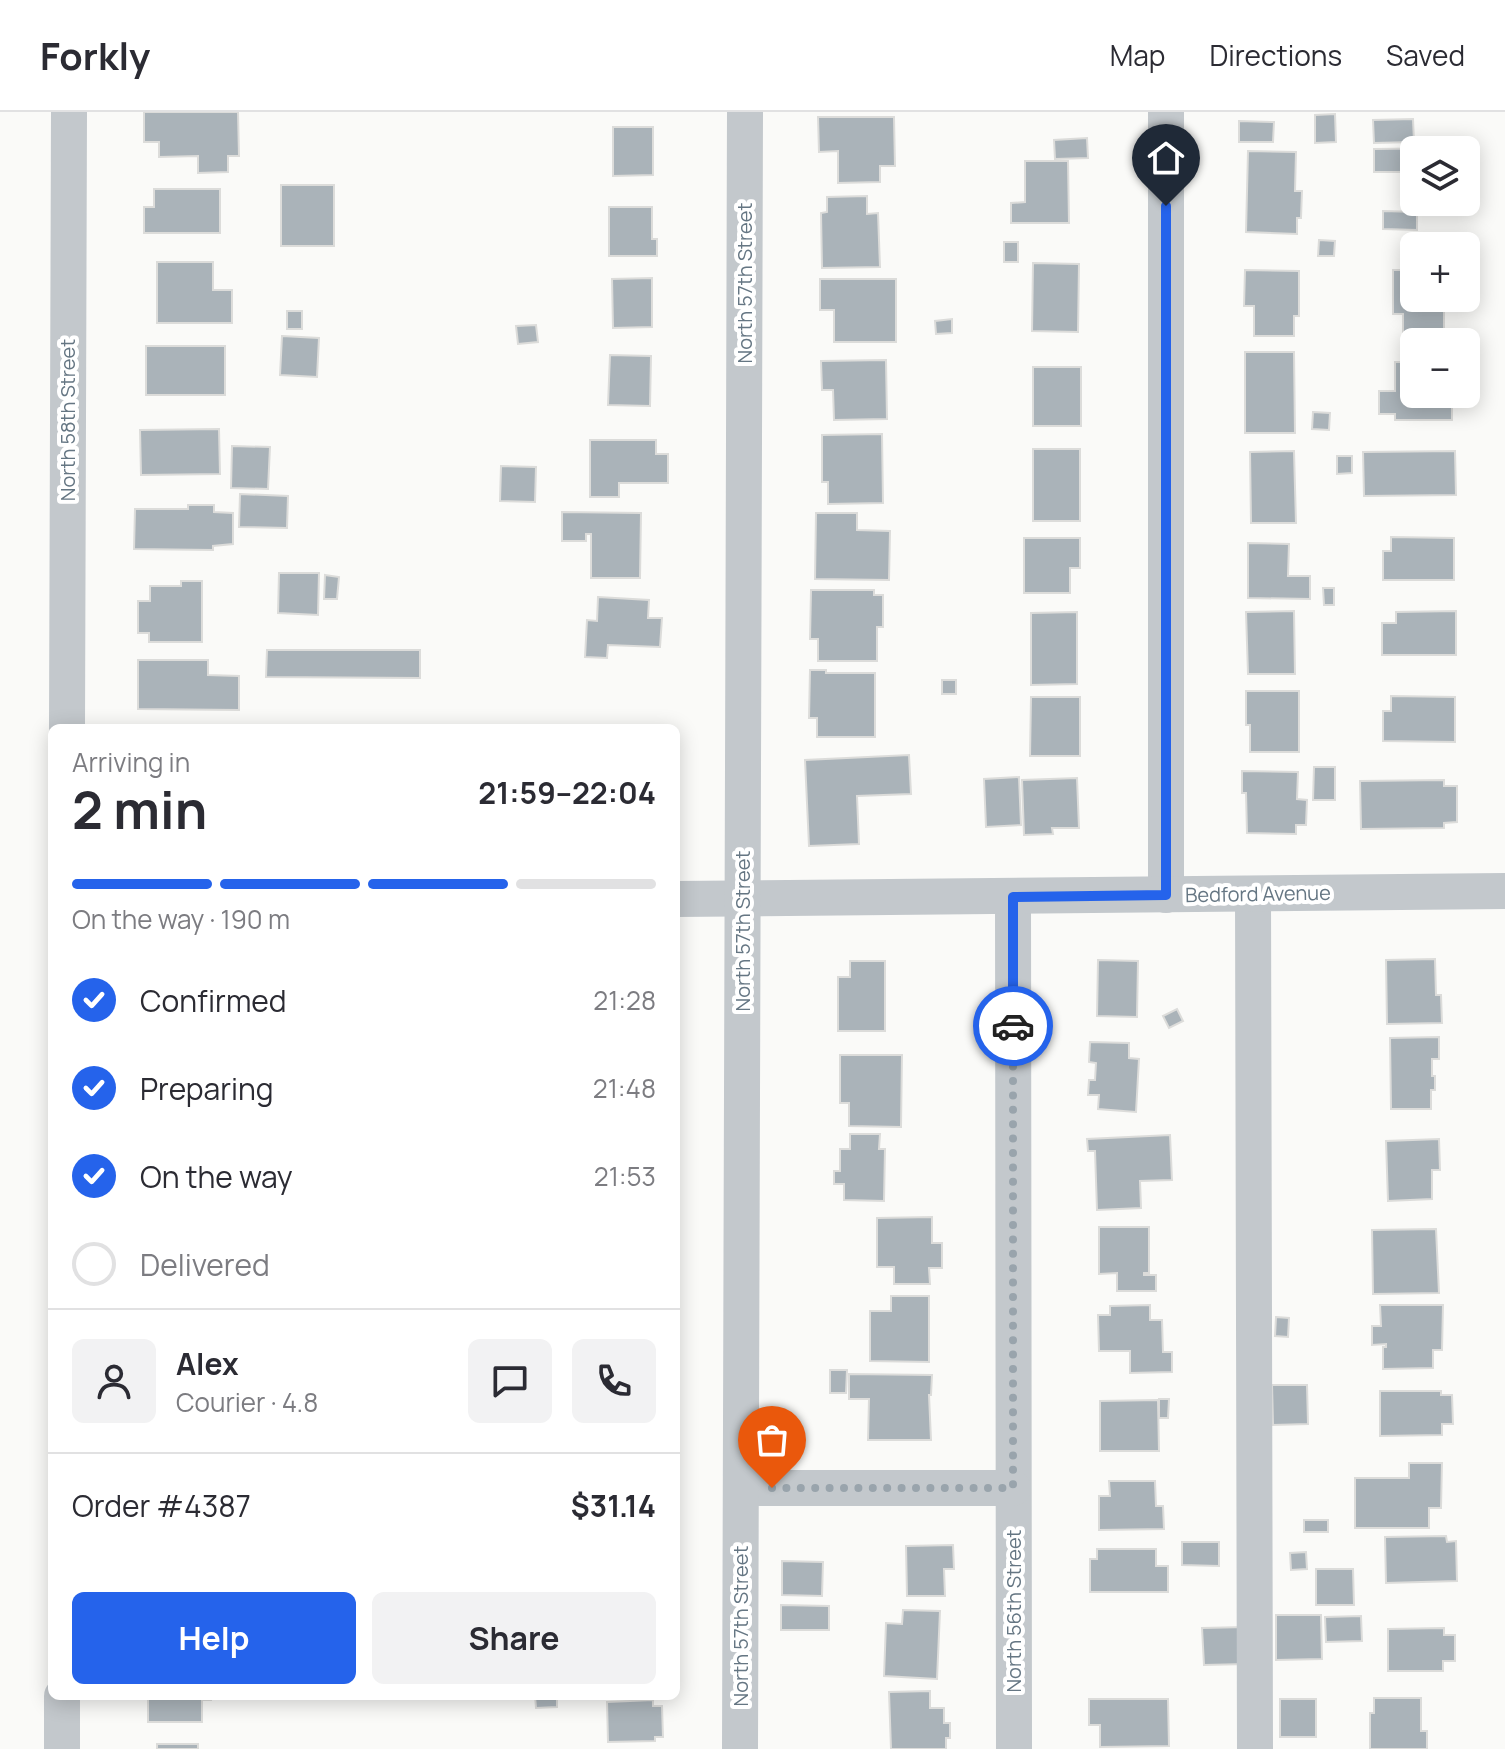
<!DOCTYPE html>
<html lang="en">
<head>
<meta charset="utf-8">
<style>
	:root { --surface:#fff; --page:#f2f2f3; --text:#2b2b33; --muted:#7c7c81; --line:#e1e1e2; --accent:#2563eb }
	body { margin:0; font-family:Manrope,sans-serif; background:var(--page); color:var(--text); height:100vh; display:flex; flex-direction:column; font-size:30px; white-space:nowrap }
	* { box-sizing:border-box; margin:0 }
	p { font-size:26px; color:var(--muted) }
	.icon { flex:none; width:44px; height:44px; fill:none; stroke:currentColor; stroke-width:2; stroke-linecap:round; stroke-linejoin:round }
	.map { position:relative; flex:1; overflow:hidden }
	.drawer { position:absolute; left:48px; top:612px; width:632px; height:976px; display:flex; flex-direction:column; background:var(--surface); border-radius:12px; box-shadow:0 4px 20px #0003 }
	.drawer>* { flex:none }
	.fabs { position:absolute; left:1400px; top:24px; display:grid; gap:16px }
	.fabs a { display:grid; place-items:center; width:80px; height:80px; border-radius:12px; background:var(--surface); box-shadow:0 4px 20px #0003; font-size:40px }
	.pin { position:absolute; display:grid; place-items:center; width:68px; height:68px; color:#fff; margin:-82px -34px; border-radius:50% 50% 50% 0; rotate:-45deg; box-shadow:0 0 8px #0007 }
	.pin .icon { rotate:45deg }
	.courier { position:absolute; display:grid; place-items:center; width:80px; height:80px; margin:-40px; border:6px solid #2563eb; border-radius:50%; background:#fff; color:#222; box-shadow:0 2px 10px #0007 }
	.head em { font-style:normal; font-weight:700 }
	.head div { display:flex; flex-direction:column-reverse }
	.head { display:flex; align-items:center; justify-content:space-between; height:136px; padding:0 24px }
	h1 { font-size:52px; font-weight:700; line-height:60px }
	.bar { display:grid; grid-template-columns:repeat(4,1fr); gap:12px 8px; align-content:center; height:96px; padding:0 24px }
	.bar i { height:10px; border-radius:6px; background:var(--line) }
	.bar .on { background:var(--accent) }
	.bar p { grid-column:span 4 }
	.line { display:flex; align-items:center; gap:20px; padding:0 24px; border-top:2px solid var(--line) }
	.line div { flex:1 }
	.round { display:grid; place-items:center; flex:none; width:84px; height:84px; border-radius:12px; background:var(--page) }
	ol { padding:0 24px; list-style:none }
	li { display:flex; align-items:center; gap:24px; height:88px }
	li p { margin-inline-start:auto }
	li .icon { padding:8px; border-radius:50%; background:var(--accent); color:#fff; stroke-width:4 }
	li:last-child { color:var(--muted) }
	li i { width:44px; height:44px; border:4px solid var(--line); border-radius:50% }
	.action { display:flex; gap:16px; margin-top:auto; padding:16px 24px }
	.action a { flex:1; height:92px; border-radius:12px; background:var(--accent); color:#fff; font-size:32px; font-weight:700; line-height:92px; text-align:center }
	.action a+a { background:var(--page); color:var(--text) }
	header { display:flex; align-items:center; gap:48px; box-sizing:border-box; height:112px; padding:0 40px; background:var(--surface); border-bottom:2px solid var(--line) }
	header strong { font-size:38px }
	nav { display:flex; gap:44px; margin-inline-start:auto; font-size:28px }
	.map>svg:first-child { display:block }
</style>
</head>
<body>
<header>
<strong>Forkly</strong>
<nav><a>Map</a><a>Directions</a><a>Saved</a></nav>
</header>
<div class="map">
<svg width="1505" height="1637" viewBox="0 0 1505 1637">
	<rect width="100%" height="100%" fill="#fafaf8"/>
	<g fill="#aab3b9" stroke="#dcdcda" stroke-width="2">
		<path d="M144 0H238L239 44H228V60L198 61V44L159 45V30H144Z"/>
		<path d="M1335 2 1336 30 1315 31V3Z"/>
		<path d="M818 5H894L895 54H880V70L838 71V39L819 40Z"/>
		<path d="M1413 7 1414 30 1374 31 1373 8Z"/>
		<path d="M1239 9 1274 10 1273 30H1239Z"/>
		<path d="M613 15H653V63L613 64Z"/>
		<path d="M1087 26 1088 46 1055 47 1054 28Z"/>
		<path d="M1452 36V38H1414V84H1409L1408 60H1374V37Z"/>
		<path d="M1248 39 1296 40 1295 79H1302L1301 106H1297V122L1246 120Z"/>
		<path d="M1025 49H1068L1069 111H1011V91L1025 90Z"/>
		<rect x="281" y="73" width="53" height="61"/>
		<path d="M154 77H220V121H144V95H154Z"/>
		<path d="M867 84V102L878 101 880 155 822 156 821 101 827 100V85Z"/>
		<path d="M609 95H652V127H657V144H609Z"/>
		<path d="M1383 99 1417 100V118L1383 117Z"/>
		<path d="M1319 128 1335 129 1334 144H1318Z"/>
		<rect x="1004" y="130" width="14" height="20"/>
		<path d="M157 150H213V178H232V211H157Z"/>
		<path d="M1033 151 1079 152 1078 220 1032 219Z"/>
		<path d="M1245 158 1299 159V204H1294V224H1254V194H1244Z"/>
		<path d="M1393 158H1414V186H1446V195H1444V222H1403V202H1393Z"/>
		<path d="M652 166V215L613 216 612 167Z"/>
		<path d="M820 167H896V230H834V198H820Z"/>
		<rect x="287" y="199" width="15" height="18"/>
		<path d="M952 207V221L936 222 935 209Z"/>
		<path d="M536 213 538 230 518 232 516 214Z"/>
		<path d="M282 224 319 226 317 265 280 263Z"/>
		<rect x="146" y="234" width="79" height="49"/>
		<path d="M1245 240H1294L1295 321H1245Z"/>
		<path d="M610 243 651 244 650 294 608 293Z"/>
		<path d="M886 248 887 307 834 308 833 278H822L821 249Z"/>
		<path d="M1395 250H1414V282H1452V308H1395V302H1379V279H1395Z"/>
		<rect x="1033" y="255" width="48" height="59"/>
		<path d="M1313 300 1330 301 1329 318 1312 317Z"/>
		<path d="M219 317 220 362 141 363 140 318Z"/>
		<path d="M882 322 883 391 828 392V370H822V323Z"/>
		<path d="M590 328H656V342H668V371H619V385H590Z"/>
		<path d="M232 334 270 335 268 377 231 376Z"/>
		<rect x="1033" y="337" width="47" height="72"/>
		<path d="M1294 339 1296 411H1251L1250 340Z"/>
		<path d="M1455 339 1456 383 1364 384 1363 340Z"/>
		<path d="M1337 344H1352V361L1337 362Z"/>
		<path d="M501 354 536 355 535 390 500 389Z"/>
		<path d="M240 382 288 384 287 416 239 415Z"/>
		<path d="M188 393H214V400L233 401V432L213 434V438L134 437 135 397H188Z"/>
		<path d="M562 400 641 401 640 466H591V422H586V429H562Z"/>
		<path d="M816 401H857V418L890 419 889 468 815 467Z"/>
		<path d="M1391 425 1454 426V468H1383V439H1391Z"/>
		<path d="M1024 426H1080V456H1070V481H1024Z"/>
		<path d="M1248 431 1289 432 1288 464H1310V487L1248 486Z"/>
		<path d="M279 461H319L318 503 278 501Z"/>
		<path d="M325 463 339 465 337 487H324Z"/>
		<path d="M181 469H202V530H149V521H138V489H150V474H181Z"/>
		<path d="M1323 476H1334V493H1324Z"/>
		<path d="M811 478H874V483H883V515H877V549H818V527H810Z"/>
		<path d="M598 485 649 488 648 506H662L660 535 608 533 607 546 585 545 587 508 597 509Z"/>
		<path d="M1294 499 1295 562H1248L1246 500Z"/>
		<path d="M1456 499V543H1382V511H1396V500Z"/>
		<path d="M1077 500V572L1031 573V501Z"/>
		<path d="M267 538H420V566L266 565Z"/>
		<path d="M138 548H208V563L239 564V598L138 597Z"/>
		<path d="M810 558H826V561H875V625H817V606H809Z"/>
		<rect x="942" y="568" width="14" height="14"/>
		<path d="M1246 579H1299V640H1250V613H1246Z"/>
		<path d="M1391 584 1455 585V630L1383 629V599H1391Z"/>
		<path d="M1031 585H1080V644H1030Z"/>
		<path d="M909 643 911 682 857 684 859 732 809 734 805 648Z"/>
		<path d="M1314 655H1335V688H1313Z"/>
		<path d="M1242 659 1298 660 1297 687 1307 688 1306 713H1296V722L1247 721 1246 681H1242Z"/>
		<path d="M1019 665 1021 713 986 715 984 667Z"/>
		<path d="M1077 666 1079 716H1052L1053 722 1024 723 1022 668Z"/>
		<path d="M1444 668V674H1457V710L1444 711V716L1361 717 1360 669Z"/>
		<path d="M1435 847 1436 883H1441L1442 911 1387 912 1386 848Z"/>
		<path d="M1098 848 1138 849 1137 905 1097 904Z"/>
		<path d="M850 849H885V919H838V865H850Z"/>
		<path d="M1177 897 1183 909 1169 916 1163 904Z"/>
		<path d="M1439 925V947H1432V964H1435V978H1431V997H1391L1390 926Z"/>
		<path d="M1090 930 1129 931V946L1139 947 1136 1000 1098 997 1099 983H1088L1089 968H1095L1096 951 1089 950Z"/>
		<path d="M840 943H902L901 1015 849 1014V991H840Z"/>
		<path d="M850 1022H880L879 1037H885L884 1089 844 1088V1072H834V1059H840V1037H850Z"/>
		<path d="M1170 1023 1172 1068 1140 1069 1141 1096 1097 1098 1095 1039H1088L1087 1027Z"/>
		<path d="M1439 1027 1440 1058H1432V1087L1388 1089 1386 1029Z"/>
		<path d="M932 1105V1131H942V1156H929L930 1172H894V1155H877V1106Z"/>
		<path d="M1099 1115H1149V1161H1144V1163H1156V1179H1117V1161L1099 1162Z"/>
		<path d="M1436 1117 1439 1181 1373 1182 1372 1118Z"/>
		<path d="M891 1184H929V1250L870 1249V1199H891Z"/>
		<path d="M1150 1193V1208H1162L1163 1240H1172V1260L1130 1261V1239H1099L1098 1203H1110V1194Z"/>
		<path d="M1380 1193H1443L1442 1238H1433V1256L1383 1257V1235H1386V1232L1372 1233V1214H1381Z"/>
		<path d="M1276 1205 1289 1206 1288 1225 1275 1224Z"/>
		<path d="M830 1258H847L846 1281H830Z"/>
		<path d="M849 1262 932 1263 931 1283H929L931 1328H868L869 1287H849Z"/>
		<path d="M1272 1273H1307L1308 1312 1273 1313Z"/>
		<path d="M1380 1279H1441V1283H1452L1453 1312H1442V1323L1380 1324Z"/>
		<path d="M1159 1287H1169L1168 1306H1159Z"/>
		<path d="M1158 1288 1159 1339H1100V1289Z"/>
		<path d="M1409 1351H1442L1441 1396H1429V1416H1355V1366H1409Z"/>
		<path d="M1109 1369H1155L1156 1394H1163L1164 1417 1099 1418V1384H1110Z"/>
		<rect x="1304" y="1408" width="24" height="12"/>
		<path d="M1446 1424 1447 1430 1456 1429 1457 1469 1386 1471 1385 1425Z"/>
		<path d="M1182 1430H1219V1454L1182 1453Z"/>
		<path d="M953 1433 954 1457H944L945 1484H907L906 1434Z"/>
		<path d="M1097 1437H1156V1454H1168V1480H1090V1447H1097Z"/>
		<path d="M1306 1440 1307 1457 1291 1458 1290 1441Z"/>
		<path d="M782 1449 823 1450 822 1484 782 1483Z"/>
		<path d="M1316 1457H1353L1354 1493H1316Z"/>
		<path d="M781 1493 829 1494V1518H781Z"/>
		<path d="M903 1498 940 1499 937 1567 884 1564 886 1511 902 1512Z"/>
		<path d="M1276 1503H1321L1322 1547 1276 1548Z"/>
		<path d="M1361 1504 1362 1529 1326 1530 1325 1505Z"/>
		<path d="M1245 1515 1247 1552 1204 1553 1202 1516Z"/>
		<path d="M1444 1516V1523H1455V1549H1443V1559H1388V1517Z"/>
		<path d="M930 1579V1596H944V1611H950V1626H946V1637H891L889 1580Z"/>
		<path d="M148 1584H211V1588H202V1610H148Z"/>
		<path d="M535 1584H557V1595L536 1596Z"/>
		<path d="M1374 1586H1421V1619H1427V1637H1370V1601H1374Z"/>
		<path d="M1089 1587H1168L1169 1634 1100 1635V1613H1089Z"/>
		<rect x="1280" y="1587" width="36" height="38"/>
		<path d="M653 1588V1594H662L663 1625H655V1629L608 1630 607 1590Z"/>
		<rect x="157" y="1632" width="41" height="5"/>
	</g>
	<g fill="none" stroke-linecap="round" stroke-linejoin="round">
		<g stroke="#c3c8cc" stroke-width="36">
			<path d="M1166 0V783"/>
			<path d="M67 616 69 0"/>
			<path d="M1253 782 1255 1637"/>
			<path d="M1013 785 1014 1637"/>
			<path d="M676 787 1505 779"/>
			<path d="M742 1376H1013"/>
			<path d="M62 1637V1584"/>
			<path d="M740 1637 745 0"/>
		</g>
	</g>
	<g fill="none" stroke-linecap="round" stroke-linejoin="round">
		<path stroke="#99a4ac" stroke-width="8" stroke-dasharray="0 14.4" d="M772 1376H1013V914"/>
		<path stroke="#2563eb" stroke-width="10" d="M1013 914V785L1166 783V94"/>
	</g>
	<g text-anchor="middle" stroke-width="8" stroke-linejoin="round" paint-order="stroke">
		<g font-size="20" fill="#657683" stroke="#fff">
			<text transform="translate(745 171) rotate(-90)" y="7">North 57th Street</text>
			<text transform="translate(68 308) rotate(-90)" y="7">North 58th Street</text>
			<text transform="translate(1258 782) rotate(-1)" y="7">Bedford Avenue</text>
			<text transform="translate(743 819) rotate(-90)" y="7">North 57th Street</text>
			<text transform="translate(1014 1499) rotate(-90)" y="7">North 56th Street</text>
			<text transform="translate(741 1514) rotate(-90)" y="7">North 57th Street</text>
		</g>
	</g>
</svg>
<div class="fabs">
<a><svg class="icon" aria-label="layers" viewBox="0 0 24 24"><path d="M12 4l9 5-9 5-9-5zM3 14l9 5 9-5"/></svg></a>
<a>+</a>
<a>−</a>
</div>
<div class="pin" style="left:772px;top:1376px;background:#ea580c"><svg class="icon" aria-label="bag" viewBox="0 0 24 24"><path d="M5 8h14l-1 12H6zM9 8a3 3 0 0 1 6 0"/></svg></div>
<div class="pin" style="left:1166px;top:94px;background:#1f2937"><svg class="icon" aria-label="home" viewBox="0 0 24 24"><path d="M3 11l9-7 9 7M6 9v11h12V9"/></svg></div>
<div class="courier" style="left:1013px;top:914px"><svg class="icon" aria-label="car" viewBox="0 0 24 24"><path d="M5 17H2v-5l4-1 3-4h7l3 4 3 1v5h-3M9 17h6M6 11h13"/><circle cx="7" cy="17" r="2"/><circle cx="17" cy="17" r="2"/></svg></div>
<section class="drawer">
<div class="head"><div><h1>2 min</h1><p>Arriving in</p></div><em>21:59–22:04</em></div>
<div class="bar"><i class="on"></i><i class="on"></i><i class="on"></i><i></i><p>On the way · 190 m</p></div>
<ol>
<li><svg class="icon" aria-label="check" viewBox="0 0 24 24"><path d="M5 12l5 5 9-10"/></svg>Confirmed<p>21:28</p></li>
<li><svg class="icon" aria-label="check" viewBox="0 0 24 24"><path d="M5 12l5 5 9-10"/></svg>Preparing<p>21:48</p></li>
<li><svg class="icon" aria-label="check" viewBox="0 0 24 24"><path d="M5 12l5 5 9-10"/></svg>On the way<p>21:53</p></li>
<li><i></i>Delivered</li>
</ol>
<div class="line" style="height:144px"><a class="round"><svg class="icon" aria-label="person" viewBox="0 0 24 24"><circle cx="12" cy="8" r="4"/><path d="M4 21q1-7 8-7t8 7"/></svg></a><div><b>Alex</b><p>Courier · 4.8</p></div><a class="round"><svg class="icon" aria-label="chat" viewBox="0 0 24 24"><path d="M4 5h16v11H9l-5 4z"/></svg></a><a class="round"><svg class="icon" aria-label="phone" viewBox="0 0 24 24"><path d="M5 4h4l2 5-3 2q2 4 5 5l2-3 5 2v4C11 20 4 13 5 4z"/></svg></a></div>
<div class="line" style="height:104px"><div>Order #4387</div><b>$31.14</b></div>
<div class="action"><a>Help</a><a>Share</a></div>
</section>
</div>
</body>
</html>
